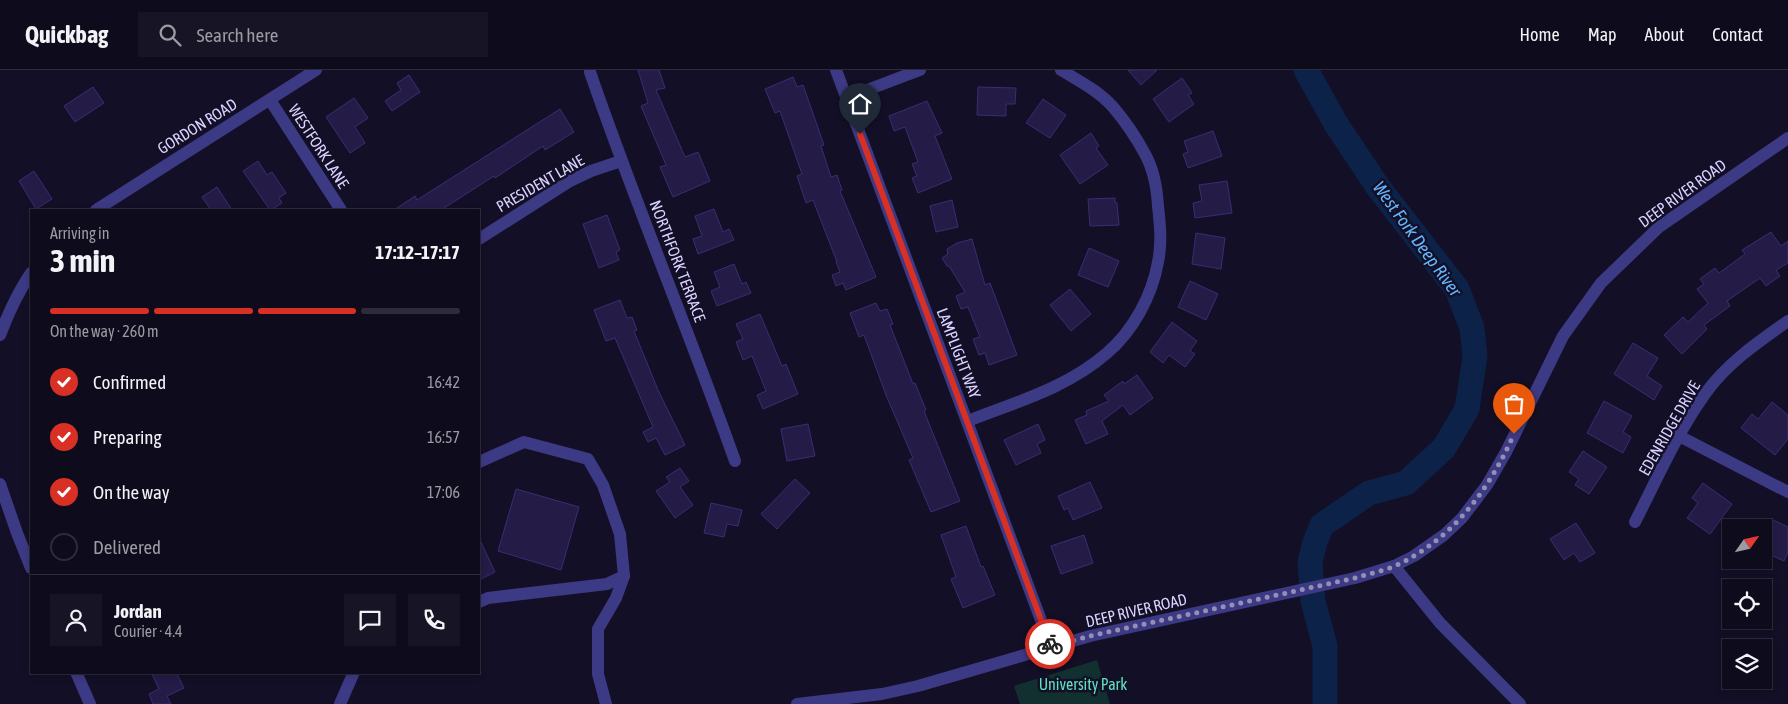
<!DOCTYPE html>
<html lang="en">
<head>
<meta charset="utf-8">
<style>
	:root { --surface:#0e0b1c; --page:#171425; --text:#f1f3f6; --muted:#9b9ba3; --line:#2e2b3b; --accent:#d93025 }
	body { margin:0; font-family:"Asap Condensed",sans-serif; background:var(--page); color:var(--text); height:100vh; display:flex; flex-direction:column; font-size:19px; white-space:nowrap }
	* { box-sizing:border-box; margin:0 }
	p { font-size:16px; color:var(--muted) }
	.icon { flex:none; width:28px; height:28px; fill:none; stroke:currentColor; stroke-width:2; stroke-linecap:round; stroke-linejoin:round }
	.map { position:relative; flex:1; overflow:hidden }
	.sheet { position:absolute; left:30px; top:139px; width:450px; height:465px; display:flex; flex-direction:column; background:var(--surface); border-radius:0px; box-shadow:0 2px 8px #0003,0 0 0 1px var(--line) }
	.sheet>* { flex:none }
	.needle { width:32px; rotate:56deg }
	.controls { position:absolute; left:1722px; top:449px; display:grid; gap:10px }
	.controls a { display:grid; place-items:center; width:50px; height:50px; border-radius:0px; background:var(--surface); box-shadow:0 2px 8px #0003,0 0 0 1px var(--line); font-size:25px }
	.pin { position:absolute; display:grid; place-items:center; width:42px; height:42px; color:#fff; margin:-51px -21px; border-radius:50% 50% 50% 0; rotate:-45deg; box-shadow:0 0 5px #0007 }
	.pin .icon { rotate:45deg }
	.courier { position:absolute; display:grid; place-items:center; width:50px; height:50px; margin:-25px; border:4px solid #d93025; border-radius:50%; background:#fff; color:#222; box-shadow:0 1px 6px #0007 }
	.overview em { font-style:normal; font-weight:700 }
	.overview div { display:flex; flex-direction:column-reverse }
	.overview { display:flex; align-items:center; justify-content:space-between; height:85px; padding:0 20px }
	h1 { font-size:32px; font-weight:700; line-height:38px }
	.bar { display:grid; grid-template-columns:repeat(4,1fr); gap:8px 5px; align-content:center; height:60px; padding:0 20px }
	.bar i { height:6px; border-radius:4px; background:var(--line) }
	.bar .selected { background:var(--accent) }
	.bar p { grid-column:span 4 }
	.line { display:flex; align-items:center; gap:12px; padding:0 20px; border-top:1px solid var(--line) }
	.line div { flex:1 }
	.round { display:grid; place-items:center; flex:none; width:52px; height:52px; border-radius:0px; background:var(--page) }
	ol { padding:0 20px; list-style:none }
	li { display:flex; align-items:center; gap:15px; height:55px }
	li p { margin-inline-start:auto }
	li .icon { padding:5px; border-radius:50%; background:var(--accent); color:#fff; stroke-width:4 }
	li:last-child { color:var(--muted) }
	li i { width:28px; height:28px; border:2px solid var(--line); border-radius:50% }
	header { display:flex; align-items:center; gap:30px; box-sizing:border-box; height:70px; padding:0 25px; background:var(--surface); border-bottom:1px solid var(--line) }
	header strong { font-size:24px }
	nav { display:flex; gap:28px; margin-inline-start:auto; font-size:18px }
	.search { width:350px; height:45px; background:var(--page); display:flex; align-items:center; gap:12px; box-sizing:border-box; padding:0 18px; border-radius:0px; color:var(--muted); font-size:19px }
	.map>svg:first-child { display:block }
</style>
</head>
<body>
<header>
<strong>Quickbag</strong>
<div class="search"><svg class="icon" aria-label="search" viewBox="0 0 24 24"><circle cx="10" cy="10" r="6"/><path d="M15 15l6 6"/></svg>Search here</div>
<nav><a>Home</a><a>Map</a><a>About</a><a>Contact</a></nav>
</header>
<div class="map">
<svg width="1788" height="634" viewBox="0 0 1788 634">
	<rect width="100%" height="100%" fill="#130f26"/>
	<path fill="#12302f" d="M1097 590 1110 634H1020L1014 616Z"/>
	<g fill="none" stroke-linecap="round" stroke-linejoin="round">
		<path stroke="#0c2248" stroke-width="25" d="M1306 0 1336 54 1378 117 1457 219 1472 258 1475 286 1467 339 1444 378 1406 413 1369 423 1322 455 1315 472 1310 492 1313 531 1325 576V634"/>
	</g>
	<g fill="#241b47" stroke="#3b2d73">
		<path d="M638 0H659L665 18 656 20 685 87 698 82 710 111 673 127 660 97 666 95 641 36 648 33Z"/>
		<path d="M1128 0H1157L1141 15Z"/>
		<path d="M409 5 420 22 392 41 385 31 401 20 397 13Z"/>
		<path d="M793 7 797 17 803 15 824 75 821 76 831 107 837 105 842 120 840 121 876 207 846 220 843 213 836 216 832 205 840 202 836 192H837L813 130 806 133 797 106 802 104 780 41 775 43 765 19Z"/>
		<path d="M1182 8 1192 23 1188 25 1194 34 1169 52 1153 29Z"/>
		<path d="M93 17 104 33 75 52 64 36Z"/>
		<path d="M978 17 1016 18 1015 34H1006V46L977 45Z"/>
		<path d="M354 28 368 48 355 57 365 73 350 83 326 47Z"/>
		<path d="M1043 29 1066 45 1050 68 1026 53Z"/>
		<path d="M927 31 942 63 935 66 952 109 918 123 912 108 917 106 912 94 918 92 905 57 894 61 889 46Z"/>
		<path d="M560 39 574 62 545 80 543 76 495 108 494 106 441 140H394L415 126 417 130Z"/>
		<path d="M1213 61 1222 86 1188 98 1183 84 1188 82 1184 71Z"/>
		<path d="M1091 63 1099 76 1096 78 1108 95 1080 114 1060 85Z"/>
		<path d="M258 91 267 105 272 102 286 123 279 128 282 133 271 140H270L243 101Z"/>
		<path d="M34 101 52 129 36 139 19 111Z"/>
		<path d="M1227 111 1232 143 1195 148 1193 133 1202 131 1199 115Z"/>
		<path d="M217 117 232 140H211L202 127Z"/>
		<path d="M1115 128V133H1117L1119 155 1090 156 1088 129Z"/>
		<path d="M952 130 958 157 936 162 930 136Z"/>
		<path d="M714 139 723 162 729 159 734 170 698 184 693 169 702 166 695 146Z"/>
		<path d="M607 145 620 180 616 182 619 190 599 198 583 154Z"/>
		<path d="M1771 162 1781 176 1788 171V193L1776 200 1780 206 1766 216 1760 208 1727 231 1730 236 1704 255 1707 259 1682 284 1664 265 1683 247 1688 252 1708 233 1697 219 1704 214 1700 209 1715 198 1719 203 1745 184 1742 180Z"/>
		<path d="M1196 163 1225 168 1221 199 1192 194Z"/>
		<path d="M972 169 985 215 990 213 1017 285 989 295 985 283 979 285 973 269 980 267 968 237 961 239 956 226 965 222 949 196H947L942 188 948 184 947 179 957 173Z"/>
		<path d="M1089 178 1119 191 1108 217 1078 205Z"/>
		<path d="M734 194 742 214 746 212 751 223 717 236 711 221 720 217 714 202Z"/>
		<path d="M1190 211 1218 224 1206 250 1178 237Z"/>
		<path d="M1070 219 1091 244 1071 261 1050 235Z"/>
		<path d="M620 230 627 248 632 247 637 260 634 261 658 320 685 375 665 385 656 368 648 372 643 362 653 357 615 268 606 271 594 240Z"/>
		<path d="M876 233 880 241 887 239 893 254 890 255 913 314 915 313 926 340 924 341 960 431 931 442 909 390 913 388 886 325 864 265 859 267 850 243Z"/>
		<path d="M760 244 782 296 786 294 798 324 763 339 757 325 766 321 752 286 743 290 736 272 743 269 736 254Z"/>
		<path d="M1172 252 1197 271 1190 281 1195 284 1185 297 1169 285 1163 293 1150 282Z"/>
		<path d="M1633 273 1658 288 1647 306 1662 316 1654 330 1614 304Z"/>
		<path d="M1137 305 1153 328 1130 345 1123 335 1102 351 1108 364 1086 374 1075 350 1087 345 1086 341 1109 331 1104 325 1123 311 1124 314Z"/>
		<path d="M1604 331 1632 346 1623 362 1631 367 1623 383 1587 363Z"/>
		<path d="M1772 332 1788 345V369L1775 385 1741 358 1752 344 1758 349Z"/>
		<path d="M808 354 815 386 787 391 781 359Z"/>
		<path d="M1038 354 1045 370 1037 374 1041 383 1016 395 1004 370Z"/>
		<path d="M1583 381 1607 397 1589 424 1575 415 1579 409 1569 402Z"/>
		<path d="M680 398 689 411 680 417 693 435 675 448 656 421 670 412 666 407Z"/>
		<path d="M795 409 810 423 777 459 761 444Z"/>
		<path d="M1090 412 1102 438 1073 450 1068 438 1064 440 1058 426Z"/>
		<path d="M1703 413 1732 434 1710 464 1687 448 1698 433 1692 428Z"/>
		<path d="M516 419 579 437 561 500 498 481Z"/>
		<path d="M711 433 742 440 738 456 727 454 724 467 704 463Z"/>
		<path d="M1773 450 1788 457V482L1784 491 1764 482V471Z"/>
		<path d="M1576 453 1595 483 1580 492 1574 483 1564 490 1550 469Z"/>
		<path d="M966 456 981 497 983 496 995 525 963 538 951 509 956 507 941 465Z"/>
		<path d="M1084 465 1093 493 1061 504 1051 476Z"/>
		<path d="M479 468 495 502 479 510Z"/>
		<path d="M151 602H176L184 618 167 626 171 634H153L149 624 159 619Z"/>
	</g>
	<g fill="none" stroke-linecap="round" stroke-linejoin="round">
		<g stroke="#3d3a85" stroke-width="12">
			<path d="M836 0 1051 577"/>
			<path d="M590 2C635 133 689 261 735 391"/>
			<path d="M846 28 920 0"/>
			<path d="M270 30 341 140"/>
			<path d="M96 140 316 0"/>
			<path d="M479 169 570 111 591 101 621 91"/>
			<path d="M0 265C8 244 18 222 31 203"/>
			<path d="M968 351C1016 332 1067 318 1107 283 1133 261 1152 226 1158 192 1162 173 1160 154 1158 136 1157 119 1154 100 1145 84 1137 69 1125 51 1113 37 1099 21 1079 11 1061 0"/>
			<path d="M1679 366 1788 422"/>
			<path d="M479 392 524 372 588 389 603 415 620 464 624 506 607 514 488 528 479 532"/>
			<path d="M0 414 17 463 31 498"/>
			<path d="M1635 452C1657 409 1677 363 1705 324 1726 294 1758 272 1788 251"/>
			<path d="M1394 496 1440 553 1520 634"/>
			<path d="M76 602 90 634"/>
			<path d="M340 634 354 602"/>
			<path d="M606 634 598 604V559L616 528 624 506"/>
			<path d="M797 634 882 624 918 616 1090 566 1355 508 1394 496 1414 486 1444 465 1462 448 1487 415 1506 382 1563 266 1601 213 1659 157 1788 68"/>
		</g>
	</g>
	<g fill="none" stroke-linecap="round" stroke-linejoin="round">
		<path stroke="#948fb3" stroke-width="5" stroke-dasharray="0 9" d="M1050 574 1051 577 1090 566 1355 508C1368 504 1383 501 1395 496 1453 469 1489 420 1514 364"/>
		<path stroke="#d93025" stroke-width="6" d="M860 64 1050 574"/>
	</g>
	<g text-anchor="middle" stroke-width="5" stroke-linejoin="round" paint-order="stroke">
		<g font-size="16" fill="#d9d4ff" stroke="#130f26">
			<text transform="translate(197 56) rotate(-32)" y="6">GORDON ROAD</text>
			<text transform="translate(319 76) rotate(57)" y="6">WESTFORK LANE</text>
			<text transform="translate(540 113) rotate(-30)" y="6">PRESIDENT LANE</text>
			<text transform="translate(1682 123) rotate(-36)" y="6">DEEP RIVER ROAD</text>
			<text transform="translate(678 191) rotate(69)" y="6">NORTHFORK TERRACE</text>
			<text transform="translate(959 283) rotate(69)" y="6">LAMPLIGHT WAY</text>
			<text transform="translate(1669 358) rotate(-60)" y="6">EDENRIDGE DRIVE</text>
			<text transform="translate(1136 540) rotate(-13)" y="6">DEEP RIVER ROAD</text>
		</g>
		<g font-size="16" fill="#5fe0c0" stroke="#130f26">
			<text x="1083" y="620">University Park</text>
		</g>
		<g font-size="18" font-style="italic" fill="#62b6ff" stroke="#130f26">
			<text transform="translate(1417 169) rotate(54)" y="6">West Fork Deep River</text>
		</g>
	</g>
</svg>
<div class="controls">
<a><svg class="needle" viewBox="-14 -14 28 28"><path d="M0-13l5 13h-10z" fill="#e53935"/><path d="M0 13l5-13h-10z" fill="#9b9ba3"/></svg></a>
<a><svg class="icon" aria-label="locate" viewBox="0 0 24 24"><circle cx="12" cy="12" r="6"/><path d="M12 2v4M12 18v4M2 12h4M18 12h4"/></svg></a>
<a><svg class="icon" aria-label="layers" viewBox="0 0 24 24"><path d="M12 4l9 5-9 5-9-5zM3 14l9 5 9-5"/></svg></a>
</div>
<div class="pin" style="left:1514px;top:364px;background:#ea580c"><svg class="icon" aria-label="bag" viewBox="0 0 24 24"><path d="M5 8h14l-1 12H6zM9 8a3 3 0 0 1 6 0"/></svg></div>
<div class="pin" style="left:860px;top:64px;background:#1f2937"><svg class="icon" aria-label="home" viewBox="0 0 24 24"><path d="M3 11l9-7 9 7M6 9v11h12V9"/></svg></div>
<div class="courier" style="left:1050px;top:574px"><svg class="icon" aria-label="bike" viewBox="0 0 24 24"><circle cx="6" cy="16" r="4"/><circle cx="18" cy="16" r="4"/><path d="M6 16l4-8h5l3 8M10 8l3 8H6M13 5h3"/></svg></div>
<section class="sheet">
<div class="overview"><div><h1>3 min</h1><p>Arriving in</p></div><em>17:12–17:17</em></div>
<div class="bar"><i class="selected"></i><i class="selected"></i><i class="selected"></i><i></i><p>On the way · 260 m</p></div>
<ol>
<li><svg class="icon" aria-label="check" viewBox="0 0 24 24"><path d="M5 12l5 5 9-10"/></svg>Confirmed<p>16:42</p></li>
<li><svg class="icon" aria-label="check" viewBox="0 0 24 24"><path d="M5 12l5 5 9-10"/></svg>Preparing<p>16:57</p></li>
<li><svg class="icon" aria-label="check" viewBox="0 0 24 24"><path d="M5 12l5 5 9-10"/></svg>On the way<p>17:06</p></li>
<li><i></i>Delivered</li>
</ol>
<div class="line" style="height:90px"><a class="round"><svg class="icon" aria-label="person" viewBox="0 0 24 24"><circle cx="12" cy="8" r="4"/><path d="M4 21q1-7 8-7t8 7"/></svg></a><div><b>Jordan</b><p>Courier · 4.4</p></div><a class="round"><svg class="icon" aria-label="chat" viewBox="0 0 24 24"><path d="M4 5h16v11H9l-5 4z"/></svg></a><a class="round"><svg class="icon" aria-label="phone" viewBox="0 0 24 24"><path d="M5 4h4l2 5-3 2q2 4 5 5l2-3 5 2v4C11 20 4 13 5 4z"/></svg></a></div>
</section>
</div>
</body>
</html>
